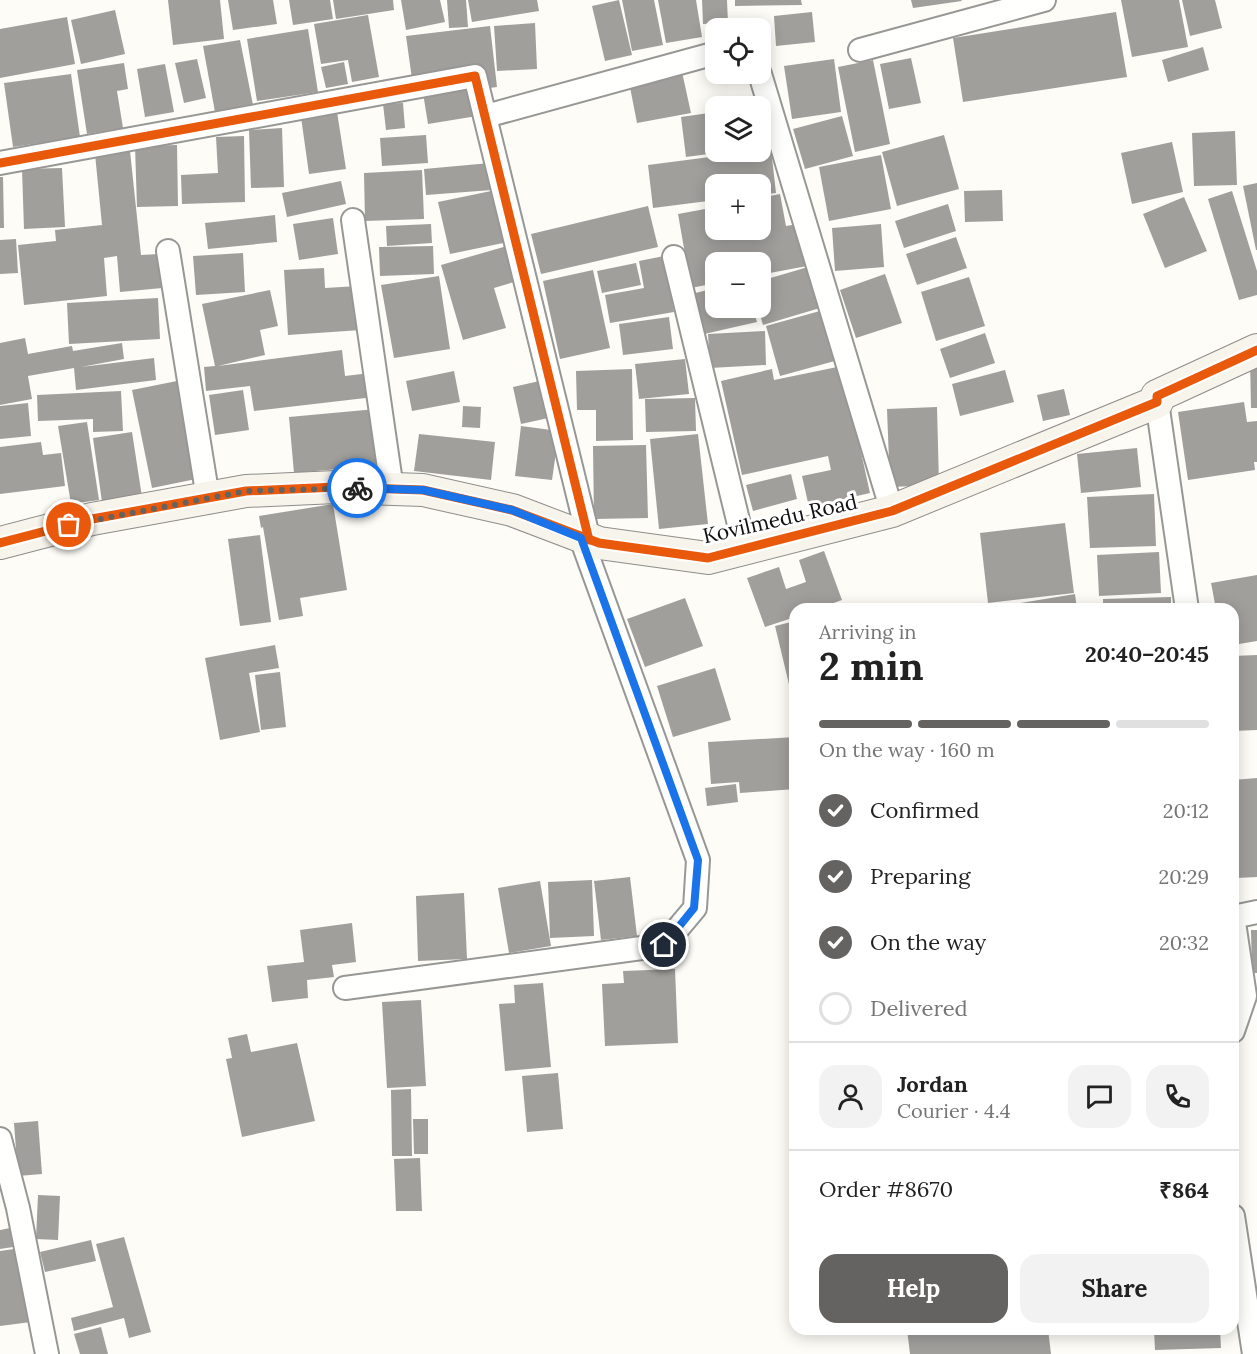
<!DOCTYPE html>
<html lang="en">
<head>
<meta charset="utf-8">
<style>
	:root { --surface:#fff; --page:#f2f2f2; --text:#222; --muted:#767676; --line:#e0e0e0; --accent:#646362 }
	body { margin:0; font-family:Lora,serif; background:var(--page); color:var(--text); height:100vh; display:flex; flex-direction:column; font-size:22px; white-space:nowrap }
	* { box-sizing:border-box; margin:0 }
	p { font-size:20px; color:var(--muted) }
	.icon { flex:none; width:33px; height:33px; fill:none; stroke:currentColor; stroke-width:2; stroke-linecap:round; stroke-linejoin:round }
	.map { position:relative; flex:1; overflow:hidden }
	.drawer { position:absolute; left:789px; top:603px; width:450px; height:732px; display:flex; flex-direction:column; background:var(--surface); border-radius:18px; box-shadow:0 3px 15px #0003 }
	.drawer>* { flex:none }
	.controls { position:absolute; left:705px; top:18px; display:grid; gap:12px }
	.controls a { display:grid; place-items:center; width:66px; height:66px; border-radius:12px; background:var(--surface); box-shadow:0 3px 15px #0003; font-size:30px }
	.pin { position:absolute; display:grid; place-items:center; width:51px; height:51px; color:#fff; margin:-26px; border:3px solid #fff; border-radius:50%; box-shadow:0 2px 6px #0007 }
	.courier { position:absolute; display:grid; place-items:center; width:60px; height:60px; margin:-30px; border:4px solid #1a73e8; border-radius:50%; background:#fff; color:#222; box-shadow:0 2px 8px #0007 }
	.summary em { font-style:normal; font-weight:700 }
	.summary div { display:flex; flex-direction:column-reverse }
	.summary { display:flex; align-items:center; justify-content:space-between; height:102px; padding:0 30px }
	h1 { font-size:39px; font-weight:700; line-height:45px }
	.bar { display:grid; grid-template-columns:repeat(4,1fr); gap:9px 6px; align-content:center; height:72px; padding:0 30px }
	.bar i { height:8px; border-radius:4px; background:var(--line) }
	.bar .current { background:var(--accent) }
	.bar p { grid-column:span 4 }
	.line { display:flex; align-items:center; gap:15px; padding:0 30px; border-top:2px solid var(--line) }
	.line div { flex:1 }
	.round { display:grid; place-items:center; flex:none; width:63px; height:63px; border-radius:18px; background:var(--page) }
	ol { padding:0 30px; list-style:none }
	li { display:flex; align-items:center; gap:18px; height:66px }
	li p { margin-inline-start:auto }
	li .icon { padding:6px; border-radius:50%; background:var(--accent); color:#fff; stroke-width:4 }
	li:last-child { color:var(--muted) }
	li i { width:33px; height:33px; border:3px solid var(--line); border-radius:50% }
	.button { display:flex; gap:12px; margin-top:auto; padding:12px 30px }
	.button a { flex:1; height:69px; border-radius:18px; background:var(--accent); color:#fff; font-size:24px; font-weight:700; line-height:69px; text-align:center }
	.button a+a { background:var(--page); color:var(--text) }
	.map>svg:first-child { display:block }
</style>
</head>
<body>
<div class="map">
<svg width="1257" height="1354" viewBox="0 0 1257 1354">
	<rect width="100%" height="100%" fill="#fdfcf7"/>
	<g fill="#a19f9c">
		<path d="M168 0H220L224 39 173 45Z"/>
		<path d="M228 0H273L277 24 233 30Z"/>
		<path d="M289 0H330L333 19 293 25Z"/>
		<path d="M333 0H393L394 10 336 19Z"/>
		<path d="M401 0H440L445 22 406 30Z"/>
		<path d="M447 0H466L468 27 449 28Z"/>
		<path d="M468 0H537L539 11 472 22Z"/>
		<path d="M619 0 632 55 605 61 592 6Z"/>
		<path d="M622 0H654L663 45 632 51Z"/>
		<path d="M658 0H696L702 37 666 43Z"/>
		<path d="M702 0H727L728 23 703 24Z"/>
		<path d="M735 0H801L802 5 735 6Z"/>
		<path d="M911 0H961L962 1 913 8Z"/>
		<path d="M1121 0H1179L1188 47 1132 57Z"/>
		<path d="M1182 0H1215L1222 28 1190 36Z"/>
		<path d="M115 10 125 54 81 64 71 20Z"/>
		<path d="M812 12 815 42 776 46 774 16Z"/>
		<path d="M1116 12 1127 77 963 102 953 38Z"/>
		<path d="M368 15 379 77 352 82 348 60 321 64 314 24Z"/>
		<path d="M67 17 75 64 0 78V29Z"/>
		<path d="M535 23 537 69 497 71 494 26Z"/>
		<path d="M490 26 497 87 482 89 412 79 406 36Z"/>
		<path d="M308 29 318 92 257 101 247 39Z"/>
		<path d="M240 40 253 105 215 112 203 46Z"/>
		<path d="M1203 47 1209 70 1168 82 1162 60Z"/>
		<path d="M911 58 921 103 889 109 880 64Z"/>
		<path d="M197 59 206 98 184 103 175 63Z"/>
		<path d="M834 59 841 112 792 119 784 66Z"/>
		<path d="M873 60 890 144 855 152 838 67Z"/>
		<path d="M344 62 348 84 326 88 321 67Z"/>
		<path d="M124 63 128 89 117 91 123 128 87 134 77 70Z"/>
		<path d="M165 64 174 112 145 117 137 69Z"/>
		<path d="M682 72 691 113 637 123 629 82Z"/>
		<path d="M71 74 80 137 13 147 4 83Z"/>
		<path d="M472 84 477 116 428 124 423 93Z"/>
		<path d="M403 103 405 128 386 130 383 104Z"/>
		<path d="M760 106H763L768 146 760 147Z"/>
		<path d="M337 112 346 169 309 174 301 117Z"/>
		<path d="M716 112V153L686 157 681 117Z"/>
		<path d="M842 116 853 156 805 169 793 129Z"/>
		<path d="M282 128 284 187 251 188 249 130Z"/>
		<path d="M1235 131 1237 185 1194 186 1192 133Z"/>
		<path d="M426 135 428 163 382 166 380 138Z"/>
		<path d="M944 135 959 189 897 206 882 152Z"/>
		<path d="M244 136 245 202 182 204 181 175 218 173 216 137Z"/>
		<path d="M1172 142 1183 192 1132 204 1121 153Z"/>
		<path d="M177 145 178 206 137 207 135 146Z"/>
		<path d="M771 149 776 193 760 195V184H716V200L653 208 648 165Z"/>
		<path d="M130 151 141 255 159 254 162 288 120 292 117 256 104 258 107 296 24 305 18 245 56 241 55 230 102 225 95 154Z"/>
		<path d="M881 155 891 209 829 221 819 167Z"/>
		<path d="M490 163 492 190 426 195 424 169Z"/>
		<path d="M62 168 65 227 24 229 22 169Z"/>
		<path d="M422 170 424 219 365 221 364 173Z"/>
		<path d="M0 177H3L4 228H0Z"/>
		<path d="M341 181 346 204 287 217 282 193Z"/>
		<path d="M1257 183V250H1256L1243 186Z"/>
		<path d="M496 190 508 242 450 254 438 202Z"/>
		<path d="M1002 190 1003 221 965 222 964 191Z"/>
		<path d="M1232 191 1257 271V295L1239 300 1208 199Z"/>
		<path d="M780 194 786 226 798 224 807 266 760 275V262H716V283L691 288 678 214 716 207V230H760V198Z"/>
		<path d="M1184 197 1207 251 1165 268 1143 214Z"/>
		<path d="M948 204 956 231 904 248 895 221Z"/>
		<path d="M648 206 658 247 541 274 531 234Z"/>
		<path d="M275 215 277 242 208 249 205 223Z"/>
		<path d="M333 218 338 254 299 260 293 224Z"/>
		<path d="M431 224 432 243 387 246 386 226Z"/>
		<path d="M881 224 884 267 835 271 832 228Z"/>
		<path d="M956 237 967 268 917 285 906 254Z"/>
		<path d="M16 239 18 273 0 274V240Z"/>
		<path d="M433 246 434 274 380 276 379 247Z"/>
		<path d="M507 246 517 281 494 288 506 328 463 340 441 265Z"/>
		<path d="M243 253 245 292 196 295 193 256Z"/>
		<path d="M664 256 674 312 610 323 605 295 644 288 639 261Z"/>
		<path d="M636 263 641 285 602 293 597 271Z"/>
		<path d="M808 267 820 308 763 325 758 308H760V281Z"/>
		<path d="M324 268 325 288 358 286 361 330 288 335 284 270Z"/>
		<path d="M593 270 610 348 560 359 543 281Z"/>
		<path d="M885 274 902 323 856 338 840 290Z"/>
		<path d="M439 276 450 349 394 358 381 285Z"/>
		<path d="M969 277 985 326 936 341 921 292Z"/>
		<path d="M716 288V308H753L757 322 700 335 691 294Z"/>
		<path d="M270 290 278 326 260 330 265 355 218 366 342 350 345 376 370 373 374 397 254 411 250 386 206 391 204 367 215 366 202 304Z"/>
		<path d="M158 298 160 339 69 344 67 303Z"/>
		<path d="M827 309 842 359 780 376 766 326Z"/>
		<path d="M669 317 673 349 623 355 619 324Z"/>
		<path d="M765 331 766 365 710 368 708 334Z"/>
		<path d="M985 333 995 363 950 378 940 349Z"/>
		<path d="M25 338 28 354 72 346 73 351 122 343 124 359 81 367 154 358 156 380 76 390 74 368 28 376 32 399 0 405V343Z"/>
		<path d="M685 359 689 394 639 399 635 364Z"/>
		<path d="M1250 359H1257V408H1251Z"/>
		<path d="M842 366 870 493 809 507 802 476 831 470 828 456 742 475 721 381 772 369 774 380Z"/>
		<path d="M632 369 633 440 596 441V410H577L576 371Z"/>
		<path d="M1005 370 1014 402 960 416 952 384Z"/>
		<path d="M454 371 460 402 412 411 406 381Z"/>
		<path d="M544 380 553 417 521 424 513 387Z"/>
		<path d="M177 381 196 479 152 488 132 390Z"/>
		<path d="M1064 389 1070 415 1043 421 1037 395Z"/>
		<path d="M243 390 249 430 215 435 209 395Z"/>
		<path d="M121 391 123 431 93 432V419L38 421 37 395Z"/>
		<path d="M695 398 696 431 646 432 645 399Z"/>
		<path d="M1244 402 1247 422 1257 421V462H1254L1255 470 1188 480 1178 412Z"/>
		<path d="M28 403 31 436 0 439V406Z"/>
		<path d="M463 406 481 407 480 428 462 427Z"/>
		<path d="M937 407 939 485 890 487 887 409Z"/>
		<path d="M376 409 381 465 294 473 289 417Z"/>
		<path d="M87 422 99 500 71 504 58 426Z"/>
		<path d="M521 426 559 431 552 480 515 476Z"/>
		<path d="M132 432 142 497 102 502 93 438Z"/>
		<path d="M419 434 495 442 491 480 414 471Z"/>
		<path d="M698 434 708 524 659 529 650 439Z"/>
		<path d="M41 442 43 455 61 453 65 486 0 494V447Z"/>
		<path d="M646 445 648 518 594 519 593 446Z"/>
		<path d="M1137 448 1141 487 1081 493 1077 454Z"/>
		<path d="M791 474 797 499 753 511 746 485Z"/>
		<path d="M1154 494 1156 546 1090 548 1087 497Z"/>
		<path d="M333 504 347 590 300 598 303 616 279 620 263 527 261 528 259 516Z"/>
		<path d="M1065 523 1074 593 988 603 980 533Z"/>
		<path d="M260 535 271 622 240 626 228 539Z"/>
		<path d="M824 551 842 600 817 609H795V617L765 627 747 578 779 567 786 589 806 582 799 560Z"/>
		<path d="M1159 552 1161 593 1099 596 1097 555Z"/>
		<path d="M1257 575V641L1233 645V609H1216L1211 583Z"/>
		<path d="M1075 594 1077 609H992L991 608Z"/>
		<path d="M1171 597V609H1103V599Z"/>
		<path d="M685 598 703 646 645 667 627 619Z"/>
		<path d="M795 621V705H794L775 626Z"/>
		<path d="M275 645 279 668 249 673 260 732 220 740 205 658Z"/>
		<path d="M1257 655V730L1233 731V656Z"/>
		<path d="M715 668 731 720 673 737 657 686Z"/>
		<path d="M280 672 286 727 261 730 255 675Z"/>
		<path d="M795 737V789L740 793 739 782 711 784 708 742Z"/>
		<path d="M1257 778V877L1237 878 1233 780Z"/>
		<path d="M736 784 738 802 707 806 705 788Z"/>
		<path d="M630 877 637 936 601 940 594 881Z"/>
		<path d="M592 880 594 936 550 938 548 882Z"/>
		<path d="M540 881 551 946 509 953 498 888Z"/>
		<path d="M464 893 467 959 418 961 416 896Z"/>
		<path d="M352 923 356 962 332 965 334 977 307 980 308 998 272 1002 267 966 304 962 300 930Z"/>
		<path d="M1251 930H1257V973H1252Z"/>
		<path d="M675 969 678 1043 605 1046 602 984 624 983 623 971Z"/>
		<path d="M543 983 551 1067 505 1071 499 1004 515 1003 514 985Z"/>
		<path d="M421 1000 426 1086 387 1088 382 1002Z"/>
		<path d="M247 1034 251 1052 297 1043 315 1121 242 1137 226 1059 232 1058 228 1038Z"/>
		<path d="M558 1073 563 1129 527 1132 522 1076Z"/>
		<path d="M411 1089 412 1156H392L391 1090Z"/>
		<path d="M413 1119H428V1154H414Z"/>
		<path d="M38 1121 42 1174 18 1176 14 1123Z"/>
		<path d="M420 1158 422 1211H396L394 1159Z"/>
		<path d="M38 1195 60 1196 58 1240 36 1239Z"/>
		<path d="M10 1228 13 1247 0 1249V1230Z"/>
		<path d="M124 1237 151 1332 129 1338 124 1318 74 1331 71 1318 113 1307 96 1244Z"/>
		<path d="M91 1240 96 1261 45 1272 40 1252Z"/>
		<path d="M21 1248 31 1322 0 1326V1251Z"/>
		<path d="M101 1327 108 1354H80L74 1334Z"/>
		<path d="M907 1329H1048L1051 1354H910Z"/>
		<path d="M1154 1329H1220L1221 1348 1155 1350Z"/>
	</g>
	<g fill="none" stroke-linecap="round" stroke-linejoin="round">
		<g stroke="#979795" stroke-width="26">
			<g id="street">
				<path d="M860 50 1044 0"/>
				<path d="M760 74 892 511"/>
				<path d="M486 116 716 53"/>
				<path d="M0 163 475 76 589 540"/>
				<path d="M353 220 392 489"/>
				<path d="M168 251 208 498"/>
				<path d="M674 257 745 549"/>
				<path d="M1157 402 1187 609"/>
				<path d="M1233 916 1245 996 1233 1031"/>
				<path d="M1233 917 1257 912"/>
				<path d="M345 988 664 945 695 908 698 860 581 538"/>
				<path d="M0 1139 18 1208 47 1354"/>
				<path d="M1233 1216 1254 1354"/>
			</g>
		</g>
		<g stroke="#8e8d8b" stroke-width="34">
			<path id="secondary" d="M0 543 92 519 246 491 336 487 423 490 512 510 599 543 708 558 892 511 1157 402V396L1257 350"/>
		</g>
		<use href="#street" stroke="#fffffe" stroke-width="22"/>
		<use href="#secondary" stroke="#f6f4eb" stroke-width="32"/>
		<g stroke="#fff" stroke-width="13">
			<g id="cycleway">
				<path d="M0 163 475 76 589 540"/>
				<path d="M0 543 92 519 246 491 336 487 423 490 512 510 599 543 708 558 892 511 1157 402V396L1257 350"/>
			</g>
		</g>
		<use href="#cycleway" stroke="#e8590c" stroke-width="9"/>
	</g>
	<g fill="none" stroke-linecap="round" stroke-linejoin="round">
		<path stroke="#646362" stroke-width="6" stroke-dasharray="0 10.8" d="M69 525 246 491 357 488"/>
		<path stroke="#1a73e8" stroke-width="8" d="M357 488 423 490 512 510 581 538 698 860 694 908 664 945"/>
	</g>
	<g text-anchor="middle" stroke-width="6" stroke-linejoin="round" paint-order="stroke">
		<g font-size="21" fill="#111" stroke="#fff">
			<text transform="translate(780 519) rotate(-13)" y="7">Kovilmedu Road</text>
		</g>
	</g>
</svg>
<div class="controls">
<a><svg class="icon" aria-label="locate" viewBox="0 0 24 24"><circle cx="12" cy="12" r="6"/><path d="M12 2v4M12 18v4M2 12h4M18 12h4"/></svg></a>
<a><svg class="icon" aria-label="layers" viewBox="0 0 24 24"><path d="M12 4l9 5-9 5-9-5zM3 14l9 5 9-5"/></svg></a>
<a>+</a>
<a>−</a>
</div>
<div class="pin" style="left:69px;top:525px;background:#ea580c"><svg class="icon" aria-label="bag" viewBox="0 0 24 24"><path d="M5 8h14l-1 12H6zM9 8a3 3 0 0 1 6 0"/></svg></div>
<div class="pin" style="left:664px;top:945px;background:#1f2937"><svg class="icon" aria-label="home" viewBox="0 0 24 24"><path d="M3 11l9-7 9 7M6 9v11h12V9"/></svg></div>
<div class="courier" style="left:357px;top:488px"><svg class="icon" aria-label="bike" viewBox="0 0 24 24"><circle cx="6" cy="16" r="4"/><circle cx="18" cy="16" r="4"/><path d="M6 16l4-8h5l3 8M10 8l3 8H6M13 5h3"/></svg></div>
<section class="drawer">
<div class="summary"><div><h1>2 min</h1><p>Arriving in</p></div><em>20:40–20:45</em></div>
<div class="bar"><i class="current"></i><i class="current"></i><i class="current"></i><i></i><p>On the way · 160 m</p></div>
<ol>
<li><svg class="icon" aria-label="check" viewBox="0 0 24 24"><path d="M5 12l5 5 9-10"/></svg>Confirmed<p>20:12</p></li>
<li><svg class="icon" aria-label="check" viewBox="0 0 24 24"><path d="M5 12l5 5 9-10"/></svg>Preparing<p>20:29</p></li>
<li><svg class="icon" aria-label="check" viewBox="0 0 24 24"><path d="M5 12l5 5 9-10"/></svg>On the way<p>20:32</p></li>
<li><i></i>Delivered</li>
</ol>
<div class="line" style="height:108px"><a class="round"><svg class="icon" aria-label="person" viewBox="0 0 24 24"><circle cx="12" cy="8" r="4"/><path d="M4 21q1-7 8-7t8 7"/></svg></a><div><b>Jordan</b><p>Courier · 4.4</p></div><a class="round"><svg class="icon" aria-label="chat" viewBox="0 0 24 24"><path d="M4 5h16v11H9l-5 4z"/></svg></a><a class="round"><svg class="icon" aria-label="phone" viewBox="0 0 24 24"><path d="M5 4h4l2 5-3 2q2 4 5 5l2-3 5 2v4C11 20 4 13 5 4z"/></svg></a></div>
<div class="line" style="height:78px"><div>Order #8670</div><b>₹864</b></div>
<div class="button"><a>Help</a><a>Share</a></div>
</section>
</div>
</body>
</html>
